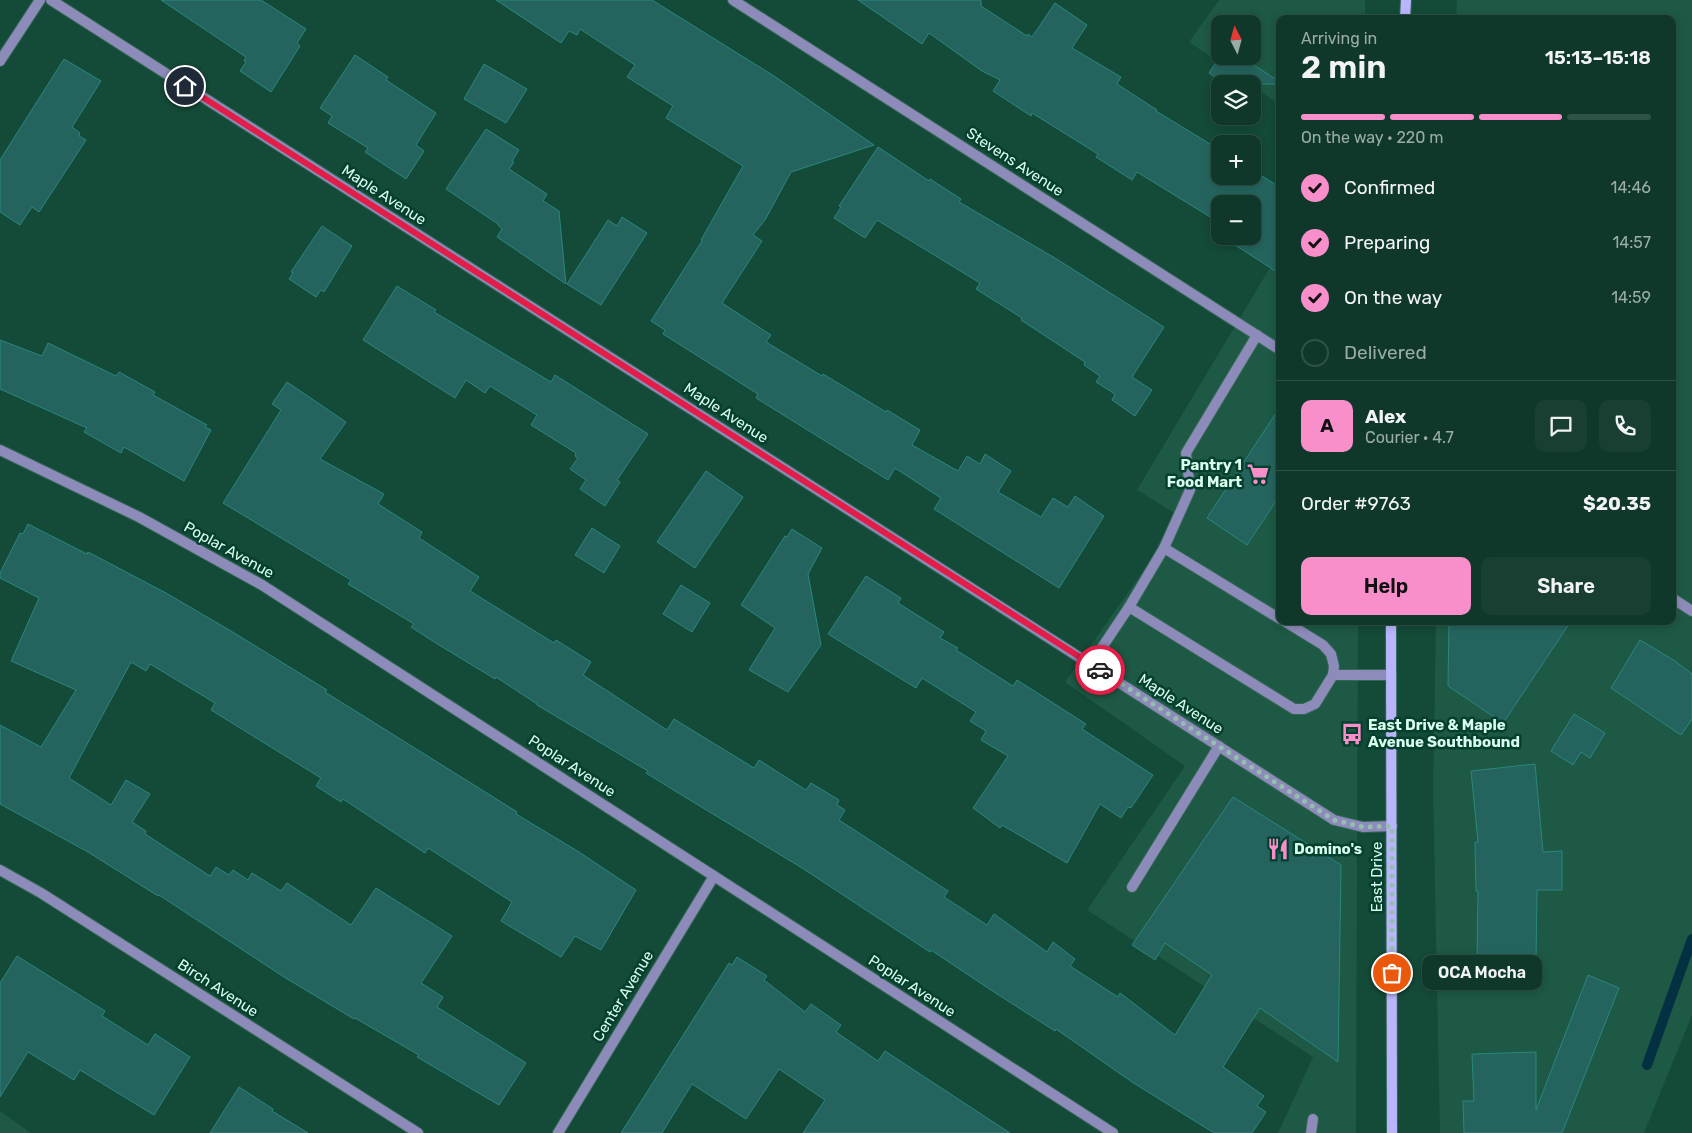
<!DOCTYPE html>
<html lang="en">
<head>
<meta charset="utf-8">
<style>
	:root { --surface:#0f382a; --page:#183f32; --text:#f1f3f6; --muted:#9baca8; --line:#2f5247; --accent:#f98fca }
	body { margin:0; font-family:Rubik,sans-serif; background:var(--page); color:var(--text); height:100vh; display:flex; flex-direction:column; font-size:19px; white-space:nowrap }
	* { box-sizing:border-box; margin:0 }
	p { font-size:16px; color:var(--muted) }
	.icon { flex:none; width:28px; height:28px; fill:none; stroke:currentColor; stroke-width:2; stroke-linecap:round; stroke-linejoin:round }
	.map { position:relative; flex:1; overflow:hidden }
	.panel { position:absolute; left:1276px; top:15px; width:400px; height:610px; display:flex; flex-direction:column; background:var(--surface); border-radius:10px; box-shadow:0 2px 8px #0003,0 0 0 1px var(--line) }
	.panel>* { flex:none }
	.needle { width:32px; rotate:354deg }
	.buttons { position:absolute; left:1211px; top:15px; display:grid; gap:10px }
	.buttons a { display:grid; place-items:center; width:50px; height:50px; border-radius:10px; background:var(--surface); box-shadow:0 2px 8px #0003,0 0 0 1px var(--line); font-size:25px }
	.pin { position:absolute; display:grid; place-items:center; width:42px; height:42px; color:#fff; margin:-21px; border:2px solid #fff; border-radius:50%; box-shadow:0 1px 5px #0007 }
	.courier { position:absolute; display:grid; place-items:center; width:50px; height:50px; margin:-25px; border:4px solid #e11d48; border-radius:50%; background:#fff; color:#222; box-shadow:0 1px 6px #0007 }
	.bubble { position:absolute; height:35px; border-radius:10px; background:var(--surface); box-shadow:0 2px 8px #0003,0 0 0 1px var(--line); font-size:16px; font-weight:600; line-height:35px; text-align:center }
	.overview em { font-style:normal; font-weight:600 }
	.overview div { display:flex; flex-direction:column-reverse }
	.overview { display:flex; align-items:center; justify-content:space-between; height:85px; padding:0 25px }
	h1 { font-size:32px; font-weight:600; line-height:38px }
	.bar { display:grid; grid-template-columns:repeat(4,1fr); gap:8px 5px; align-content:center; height:60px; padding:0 25px }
	.bar i { height:6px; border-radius:4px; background:var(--line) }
	.bar .active { background:var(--accent) }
	.bar p { grid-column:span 4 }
	.line { display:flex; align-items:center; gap:12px; padding:0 25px; border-top:1px solid var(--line) }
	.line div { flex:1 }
	.round { display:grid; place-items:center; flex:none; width:52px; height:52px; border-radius:10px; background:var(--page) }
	ol { padding:0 25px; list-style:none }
	li { display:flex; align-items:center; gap:15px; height:55px }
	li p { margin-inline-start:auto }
	li .icon { padding:5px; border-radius:50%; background:var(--accent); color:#111; stroke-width:4 }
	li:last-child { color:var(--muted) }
	li i { width:28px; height:28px; border:2px solid var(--line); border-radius:50% }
	.cta { display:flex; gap:10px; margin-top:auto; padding:10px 25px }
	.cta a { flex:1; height:58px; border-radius:10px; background:var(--accent); color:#111; font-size:20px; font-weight:600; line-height:58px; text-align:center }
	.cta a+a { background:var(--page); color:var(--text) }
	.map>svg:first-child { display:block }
</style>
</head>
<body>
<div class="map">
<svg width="1692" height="1133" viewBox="0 0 1692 1133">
	<rect width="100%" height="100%" fill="#144a38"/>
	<g fill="#1d5945" fill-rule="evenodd">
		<path d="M1219 0H1365V19H1280V105L1253 86 1252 84H1250L1189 42ZM1220 24H1252V56H1220Z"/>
		<path d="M1457 0H1692V1015L1644 1133H1440L1433 789 1436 621H1672V19H1456Z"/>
		<path d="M1280 251V621H1358L1356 1133H1278L1313 1057 1087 910 1185 766 1065 682 1181 517 1137 490Z"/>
		<path d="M0 1111 31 1133H0Z"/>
	</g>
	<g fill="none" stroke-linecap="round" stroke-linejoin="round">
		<path stroke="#043141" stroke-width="10" d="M1647 1065 1692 939"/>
	</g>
	<g fill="#25645e" stroke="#2a877e">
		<path d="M161 0H261L306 29 297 43 300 46 271 92 240 71 246 62 244 61 246 57Z"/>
		<path d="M496 0H652L774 76 874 145 791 172 765 220 753 235 762 241 722 303 771 335 766 342 822 376 823 374 886 412 887 410 920 430 912 445 958 471 967 456 980 464 985 454 1011 471 998 492 1041 517 1053 498 1068 507 1075 496 1104 516 1059 588 934 509 941 498 895 468 888 480 756 398 758 394 663 334 665 330 651 321 702 241 701 240 743 166 666 118 673 106 627 77 635 65 580 29 577 35 569 31 561 43Z"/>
		<path d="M858 0H981V6L1027 36 1028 34 1032 37 1055 3 1087 25 1072 48 1121 77 1117 84 1157 110 1156 111 1220 150V176H1252V170L1280 187V274L1221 236H1252V204H1220V223L1137 172 1132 180 1096 157 1098 154 1032 113 1031 116 993 91 1000 80 982 71 929 33 922 44Z"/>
		<path d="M355 55 388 77 386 80 436 113 416 145 424 151 406 179 365 152 368 148 328 123 332 116 320 108Z"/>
		<path d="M1220 56H1240L1280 82V84H1226L1209 73Z"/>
		<path d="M64 59 101 81 72 127 80 133 79 136 86 140 39 212 32 207 20 225 0 212V160Z"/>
		<path d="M484 64 527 89 506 123 464 99Z"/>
		<path d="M486 129 519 150 512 161 514 162 509 169 547 194 543 201 559 211 566 284 497 237 502 229 498 225V224L446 189Z"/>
		<path d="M878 147 929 181 930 179 961 199 959 202 1055 258 1164 327 1132 377 1152 390 1135 416 1112 400 1115 394 1096 382 1100 376 1084 365 1085 362 1021 320 1022 318 976 289 980 283 877 220 865 238 834 218 841 207 839 206Z"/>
		<path d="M622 217 647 233 601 305 567 284 608 220 617 226Z"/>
		<path d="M322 226 352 246 324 292 321 290 316 297 289 279 293 273 291 272Z"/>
		<path d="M397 286 436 310 434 312 541 376 551 382 555 375 648 434 617 480 620 482 605 506 580 489 586 480 570 469 578 458 575 456 576 453 531 425 537 415 490 386 485 393 466 380 455 398 363 340Z"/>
		<path d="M0 340 42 356 48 343 116 376 119 372 155 392 153 395 207 425 205 427 211 430 184 481 124 447 121 453 84 432 87 428 0 389Z"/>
		<path d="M287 382 346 422 320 459 384 494 378 504 422 532 419 538 479 577 470 591 554 643 556 640 591 662 583 675 667 730 674 719 754 768 759 760 806 790 811 783 839 800 837 805 845 810 839 820 948 891 944 897 987 925 994 914 1047 952 1053 942 1075 959 1070 966 1118 997 1120 993 1175 1035 1212 975 1165 943 1155 960 1132 945 1233 797 1341 865 1338 1062 1260 1008 1223 1067 1264 1096 1257 1106 1266 1112 1252 1133H1214L1132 1082 1056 1029 1055 1031 994 992 931 950 930 952 802 868 675 791 646 773 648 771 537 705V704L496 677 495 679 439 645 411 627 414 624 348 584 351 580 223 503 281 410 272 404Z"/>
		<path d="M1280 407V495L1247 545 1207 518Z"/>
		<path d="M706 471 743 497 695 568 657 542Z"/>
		<path d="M28 524 87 554 88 552 166 593 231 631 327 690 325 692 482 790 517 812 516 814 579 852 636 890 601 950 575 936 561 957 501 921 512 902 428 848 425 853 343 799 341 802 316 786 321 778 211 710 215 703 150 664 146 671 131 662 69 778 111 805 126 780 150 794 132 822 146 831 145 834 210 876 216 867 229 875 233 870 248 880 252 873 281 891 287 883 351 925 376 888 452 936 421 983 443 997 437 1007 526 1063 499 1105 417 1057 419 1055 355 1018 354 1019 284 977 159 895 158 896 88 852 0 804V725L41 747 76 690 11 661 39 598 0 578V573L20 533 23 534Z"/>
		<path d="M592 528 620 546 604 573 575 555Z"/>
		<path d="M792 529 822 548 808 574 821 645 788 692 749 670 775 628 741 605 785 536 787 537Z"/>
		<path d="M866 576 901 598 898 603 944 632 940 638 958 648 956 650 1013 686 1017 680 1086 724 1082 729 1153 775 1131 808 1128 807 1121 818 1100 804 1067 863 1002 825 1000 828 973 808 1008 756 981 740 986 731 970 721 976 712 922 678 916 688 828 634Z"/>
		<path d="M681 585 710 603 692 632 663 614Z"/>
		<path d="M1449 621H1571L1503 723 1448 686Z"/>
		<path d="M1640 640 1675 661 1692 674V719L1681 735 1611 688Z"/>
		<path d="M1574 714 1605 733 1590 758 1581 752 1573 765 1551 751Z"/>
		<path d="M1535 764 1543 852 1562 851V890H1537L1536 962H1477L1478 891H1476L1475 842H1478L1471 771Z"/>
		<path d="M17 956 105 1011 102 1016 148 1045 155 1034 190 1057 154 1115 80 1070 74 1080 28 1052 0 1097V983Z"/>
		<path d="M737 957 767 976 764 980 805 1012 811 1004 841 1025 836 1032 878 1061 885 1051 1010 1133H803L825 1100 779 1069 746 1119 692 1084 662 1133H621L729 963 732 965Z"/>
		<path d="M1588 975 1619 988 1562 1133H1464L1463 1101H1474L1472 1054 1536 1052V1110Z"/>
		<path d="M239 1087 273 1109 272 1111 308 1133H210Z"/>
	</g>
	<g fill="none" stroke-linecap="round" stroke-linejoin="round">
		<g stroke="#346755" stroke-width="12">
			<g id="lane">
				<path d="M1164 548 1280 619"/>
				<path d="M1129 607 1294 709H1304L1315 704 1333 675 1334 666 1331 654 1323 645 1284 621"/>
				<path d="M1091 664 1129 607 1164 548 1190 490 1186 453 1257 335"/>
				<path d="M1333 675H1391"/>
				<path d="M1132 887 1219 746"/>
				<path d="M1311 1133 1313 1119"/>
			</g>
		</g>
		<g stroke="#346755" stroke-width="12">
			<g id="street">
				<path d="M51 0 1334 820 1363 827 1392 826"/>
				<path d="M733 0 1280 350"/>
				<path d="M0 61 40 0"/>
				<path d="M0 450 139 517 262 585 1113 1133"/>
				<path d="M1672 598 1692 611"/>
				<path d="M0 870 41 893 418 1133"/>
				<path d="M558 1133 714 876"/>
			</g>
		</g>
		<g stroke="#346755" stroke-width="12">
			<g id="secondary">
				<path d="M1405 19 1406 0"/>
				<path d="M1391 621 1392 1133"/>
			</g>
		</g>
		<use href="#lane" stroke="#8d8bb9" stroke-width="10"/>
		<use href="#street" stroke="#8d8bb9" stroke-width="10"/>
		<use href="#secondary" stroke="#b9b5fd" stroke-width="10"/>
	</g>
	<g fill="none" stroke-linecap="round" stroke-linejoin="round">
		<path stroke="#94beae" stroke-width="5" stroke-dasharray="0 9" d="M1100 670 1334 820 1363 827 1392 826V973"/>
		<path stroke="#e11d48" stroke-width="6" d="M185 86 1100 670"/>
	</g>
	<defs>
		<g id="supermarket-bare" transform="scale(1.725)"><path d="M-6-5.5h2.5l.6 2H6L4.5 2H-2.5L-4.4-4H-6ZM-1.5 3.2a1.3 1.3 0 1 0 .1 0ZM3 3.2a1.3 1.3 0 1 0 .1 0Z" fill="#f98fca" stroke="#053f2e" stroke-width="2.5" paint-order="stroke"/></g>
		<g id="bus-bare" transform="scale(1.725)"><path d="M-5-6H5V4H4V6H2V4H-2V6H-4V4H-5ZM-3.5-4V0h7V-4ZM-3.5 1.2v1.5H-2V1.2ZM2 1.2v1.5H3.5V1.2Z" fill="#f98fca" stroke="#053f2e" stroke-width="2.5" paint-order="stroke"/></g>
		<g id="restaurant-bare" transform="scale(1.725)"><path d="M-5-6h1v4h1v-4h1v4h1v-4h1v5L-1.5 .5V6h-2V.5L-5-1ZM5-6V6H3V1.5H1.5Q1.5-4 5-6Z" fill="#f98fca" stroke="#053f2e" stroke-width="2.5" paint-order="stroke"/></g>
	</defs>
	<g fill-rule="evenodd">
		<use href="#supermarket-bare" x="1258" y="474"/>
		<use href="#bus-bare" x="1352" y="734"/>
		<use href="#restaurant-bare" x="1278" y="849"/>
	</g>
	<g text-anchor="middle" stroke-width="5" stroke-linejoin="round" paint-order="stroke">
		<g font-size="15" fill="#d9fded" stroke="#053f2e">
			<text transform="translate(1015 162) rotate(33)" y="5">Stevens Avenue</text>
			<text transform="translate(384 195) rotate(33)" y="5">Maple Avenue</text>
			<text transform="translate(726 413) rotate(33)" y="5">Maple Avenue</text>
			<text transform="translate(229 550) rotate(29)" y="5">Poplar Avenue</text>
			<text transform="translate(1181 704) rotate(33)" y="5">Maple Avenue</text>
			<text transform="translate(572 766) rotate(33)" y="5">Poplar Avenue</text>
			<text transform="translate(1377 877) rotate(-90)" y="5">East Drive</text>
			<text transform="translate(912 986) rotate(33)" y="5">Poplar Avenue</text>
			<text transform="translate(218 988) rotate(33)" y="5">Birch Avenue</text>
			<text transform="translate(623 996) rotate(-59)" y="5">Center Avenue</text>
		</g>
		<g font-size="15" font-weight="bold" fill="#d9fded" stroke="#053f2e" text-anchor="start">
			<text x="1242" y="470" text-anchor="end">Pantry 1<tspan x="1242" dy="17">Food Mart</tspan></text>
			<text x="1368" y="730">East Drive &amp; Maple<tspan x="1368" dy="17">Avenue Southbound</tspan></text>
			<text x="1294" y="854">Domino's</text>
		</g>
	</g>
</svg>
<div class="buttons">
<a><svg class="needle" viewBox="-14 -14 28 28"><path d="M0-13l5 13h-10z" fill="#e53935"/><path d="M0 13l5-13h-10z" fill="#9baca8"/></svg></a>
<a><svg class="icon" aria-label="layers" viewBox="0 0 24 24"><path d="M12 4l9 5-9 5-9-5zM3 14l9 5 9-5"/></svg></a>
<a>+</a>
<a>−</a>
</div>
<div class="pin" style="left:1392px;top:973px;background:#ea580c"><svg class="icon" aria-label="bag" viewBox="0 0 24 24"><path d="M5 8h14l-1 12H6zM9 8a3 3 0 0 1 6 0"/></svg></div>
<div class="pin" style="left:185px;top:86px;background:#1f2937"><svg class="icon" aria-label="home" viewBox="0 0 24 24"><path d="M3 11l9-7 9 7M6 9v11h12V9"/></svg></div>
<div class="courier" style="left:1100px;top:670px"><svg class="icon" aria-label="car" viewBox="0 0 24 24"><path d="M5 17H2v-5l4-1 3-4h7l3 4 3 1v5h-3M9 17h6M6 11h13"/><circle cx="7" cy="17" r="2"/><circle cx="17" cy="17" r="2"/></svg></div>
<div class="bubble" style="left:1422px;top:955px;width:120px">OCA Mocha</div>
<section class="panel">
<div class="overview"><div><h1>2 min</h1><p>Arriving in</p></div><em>15:13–15:18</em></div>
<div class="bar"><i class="active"></i><i class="active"></i><i class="active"></i><i></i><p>On the way · 220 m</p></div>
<ol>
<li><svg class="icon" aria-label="check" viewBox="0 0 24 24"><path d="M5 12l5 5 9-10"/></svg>Confirmed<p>14:46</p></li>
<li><svg class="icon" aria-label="check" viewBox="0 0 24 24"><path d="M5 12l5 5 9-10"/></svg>Preparing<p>14:57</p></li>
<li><svg class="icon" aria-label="check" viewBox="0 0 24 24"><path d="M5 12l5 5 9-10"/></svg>On the way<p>14:59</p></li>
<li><i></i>Delivered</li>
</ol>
<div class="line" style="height:90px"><b class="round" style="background:var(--accent);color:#111">A</b><div><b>Alex</b><p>Courier · 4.7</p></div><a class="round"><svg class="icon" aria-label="chat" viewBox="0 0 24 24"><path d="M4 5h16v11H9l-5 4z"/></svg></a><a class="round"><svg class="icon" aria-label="phone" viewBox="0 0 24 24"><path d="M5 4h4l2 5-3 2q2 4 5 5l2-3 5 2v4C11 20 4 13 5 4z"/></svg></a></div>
<div class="line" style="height:65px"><div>Order #9763</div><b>$20.35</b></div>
<div class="cta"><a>Help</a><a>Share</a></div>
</section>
</div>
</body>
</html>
